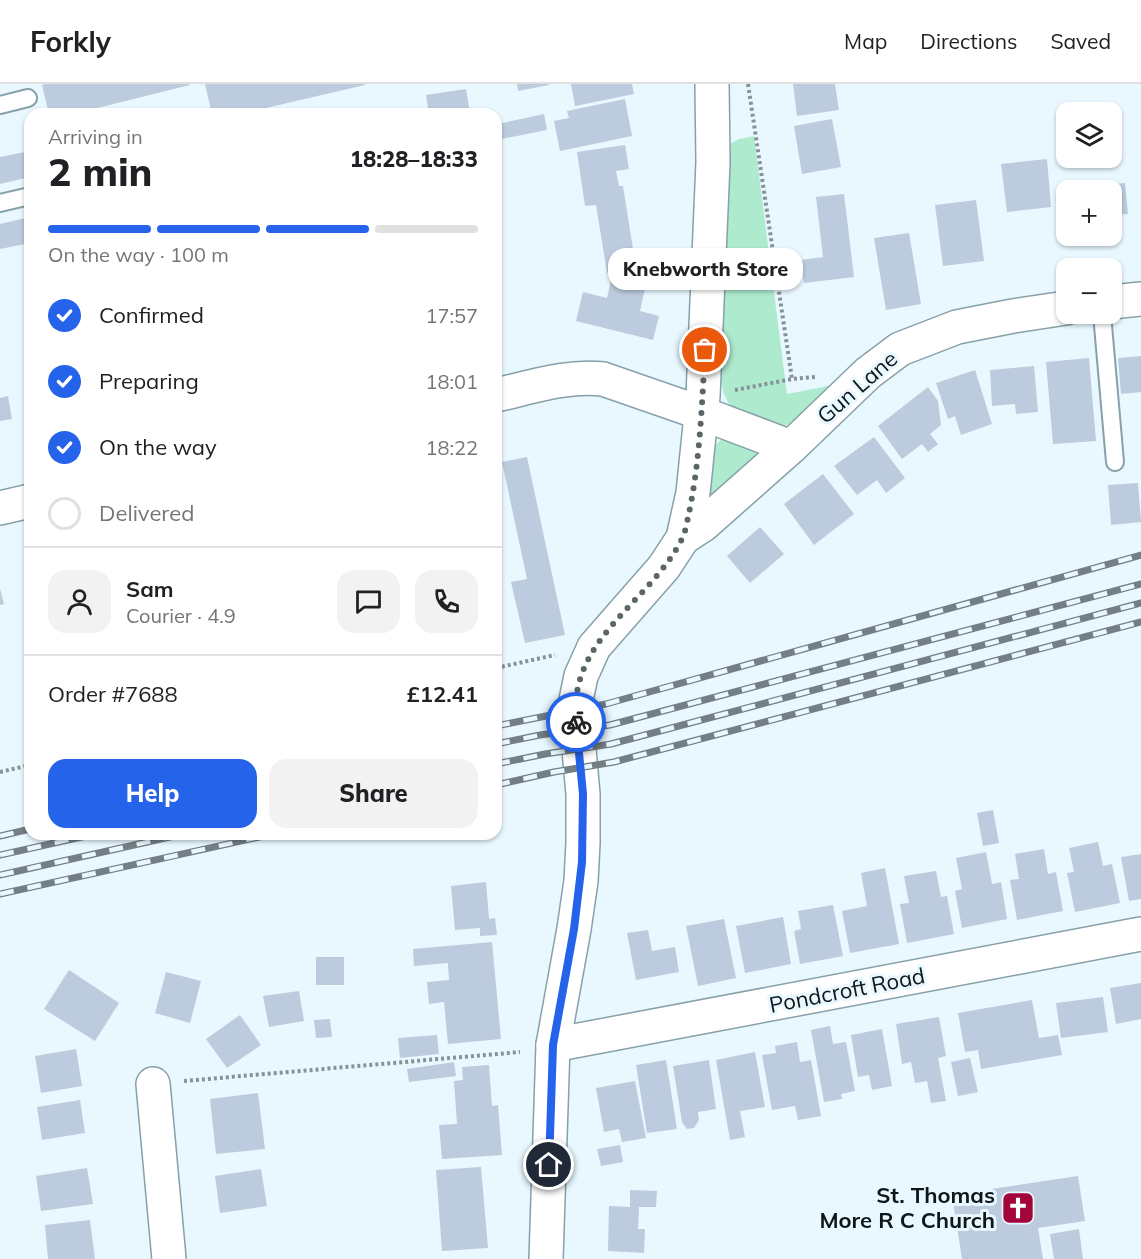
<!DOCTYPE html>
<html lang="en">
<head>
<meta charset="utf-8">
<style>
	:root { --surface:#fff; --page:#f2f2f2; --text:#202124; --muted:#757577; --line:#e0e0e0; --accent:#2563eb }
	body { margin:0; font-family:Mulish,sans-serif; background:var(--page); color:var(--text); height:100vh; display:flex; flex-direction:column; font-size:22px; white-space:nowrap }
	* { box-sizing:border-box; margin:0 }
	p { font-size:20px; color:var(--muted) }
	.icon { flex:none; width:33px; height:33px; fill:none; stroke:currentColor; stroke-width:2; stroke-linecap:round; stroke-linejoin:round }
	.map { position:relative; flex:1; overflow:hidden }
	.details { position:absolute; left:24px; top:24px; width:478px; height:732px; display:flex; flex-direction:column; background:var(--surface); border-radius:18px; box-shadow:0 2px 4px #0004 }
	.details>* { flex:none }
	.buttons { position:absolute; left:1056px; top:18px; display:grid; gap:12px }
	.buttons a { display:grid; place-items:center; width:66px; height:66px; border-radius:12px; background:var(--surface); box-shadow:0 2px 4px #0004; font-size:30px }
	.pin { position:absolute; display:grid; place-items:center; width:51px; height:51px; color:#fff; margin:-26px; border:3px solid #fff; border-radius:50%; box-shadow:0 2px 6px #0007 }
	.courier { position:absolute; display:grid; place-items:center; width:60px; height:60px; margin:-30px; border:4px solid #2563eb; border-radius:50%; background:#fff; color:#222; box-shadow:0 2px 8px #0007 }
	.bubble { position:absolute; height:42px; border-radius:18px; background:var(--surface); box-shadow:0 2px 4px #0004; font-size:20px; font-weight:800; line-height:42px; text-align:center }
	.overview em { font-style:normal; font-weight:800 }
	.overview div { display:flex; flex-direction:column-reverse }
	.overview { display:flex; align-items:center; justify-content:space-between; height:102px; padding:0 24px }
	h1 { font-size:39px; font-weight:800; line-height:45px }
	.bar { display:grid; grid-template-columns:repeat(4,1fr); gap:9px 6px; align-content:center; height:72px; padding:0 24px }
	.bar i { height:8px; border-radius:4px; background:var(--line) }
	.bar .selected { background:var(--accent) }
	.bar p { grid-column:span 4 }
	.line { display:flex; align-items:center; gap:15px; padding:0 24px; border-top:2px solid var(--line) }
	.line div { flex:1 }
	.round { display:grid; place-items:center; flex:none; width:63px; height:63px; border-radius:18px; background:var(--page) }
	ol { padding:0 24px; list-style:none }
	li { display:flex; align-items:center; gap:18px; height:66px }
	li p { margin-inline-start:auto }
	li .icon { padding:6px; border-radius:50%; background:var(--accent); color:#fff; stroke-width:4 }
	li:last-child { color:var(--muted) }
	li i { width:33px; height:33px; border:3px solid var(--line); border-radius:50% }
	.primary-button { display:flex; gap:12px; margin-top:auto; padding:12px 24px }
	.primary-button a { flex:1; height:69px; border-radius:18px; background:var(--accent); color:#fff; font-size:24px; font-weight:800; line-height:69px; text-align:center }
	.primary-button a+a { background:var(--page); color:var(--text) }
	header { display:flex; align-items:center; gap:36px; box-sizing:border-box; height:84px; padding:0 30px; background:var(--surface); border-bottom:2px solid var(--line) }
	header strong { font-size:28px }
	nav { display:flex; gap:33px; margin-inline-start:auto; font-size:21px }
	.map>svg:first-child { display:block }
</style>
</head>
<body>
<header>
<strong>Forkly</strong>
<nav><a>Map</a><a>Directions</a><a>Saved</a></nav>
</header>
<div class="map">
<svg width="1141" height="1175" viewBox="0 0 1141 1175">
	<rect width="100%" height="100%" fill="#e9f8ff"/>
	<g fill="#adeace">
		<path d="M754 52 787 310 833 301 794 338 783 342 765 341 731 324 724 310 721 297 728 61 739 55Z"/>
		<path d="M721 356C731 356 752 363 758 371L711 414 707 413 705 408 716 360Z"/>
	</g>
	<g fill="#bccbde">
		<path d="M45 0H189L190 1 73 30H49L42 1Z"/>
		<path d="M205 0H365V1L240 30H212Z"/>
		<path d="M517 0H549V1L518 7Z"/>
		<path d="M571 0H632L634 10 575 22Z"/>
		<path d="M793 0H835L839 26 797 32Z"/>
		<path d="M466 5 470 30H429L426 11Z"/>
		<path d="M625 15 632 52 560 67 554 37 569 34 567 27Z"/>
		<path d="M544 30 547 46 501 55 498 40Z"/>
		<path d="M832 35 841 83 802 90 794 42Z"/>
		<path d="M625 61 629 85 616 87 619 102H623L636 184 607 189 596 121 585 122 577 68Z"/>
		<path d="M30 67V93L0 100V73Z"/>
		<path d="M1047 75 1051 123 1007 128 1001 80Z"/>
		<path d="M1125 99 1128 130 1112 131V106H1086V103Z"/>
		<path d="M844 110 854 193 804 199 801 176 823 173 816 113Z"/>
		<path d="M976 116 984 177 943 182 935 121Z"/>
		<path d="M30 133V159L0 165V140Z"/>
		<path d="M909 149 921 220 886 226 874 154Z"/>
		<path d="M611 196 645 204 640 227 659 232 653 256 576 237 583 208 607 214Z"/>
		<path d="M1141 272V308L1121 310 1118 274Z"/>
		<path d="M1089 274 1096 357 1053 360 1046 278Z"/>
		<path d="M1034 282 1038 328 1016 330 1015 320 992 322 990 286Z"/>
		<path d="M975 286 992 340 961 351 955 332 948 335 936 299Z"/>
		<path d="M928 303 938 317 941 341 930 350 938 360 928 368 922 360 902 375 878 342Z"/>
		<path d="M30 307V330H29L24 308Z"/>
		<path d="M8 312 12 335 0 337V314Z"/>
		<path d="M874 353 905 394 886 409 877 396 857 411 834 382Z"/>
		<path d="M527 373 565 551 525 559 511 498 527 495 502 378Z"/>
		<path d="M823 390 854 430 814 461 784 420Z"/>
		<path d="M1138 399 1141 438 1111 441 1108 401Z"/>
		<path d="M760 443 784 470 750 499 727 472Z"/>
		<path d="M0 505 4 520 0 521Z"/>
		<path d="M993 726 999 759 983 762 977 729Z"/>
		<path d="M1098 758 1103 782 1112 780 1120 819 1075 828 1067 789 1074 788 1069 764Z"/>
		<path d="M1044 765 1048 790 1056 788 1063 827 1017 836 1010 796 1019 795 1015 770Z"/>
		<path d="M986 768 992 800 1001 798 1007 835 962 844 955 807 962 805 956 774Z"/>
		<path d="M1141 770V815L1129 817 1121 773Z"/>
		<path d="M885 784 899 860 850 869 842 827 867 822 861 789Z"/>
		<path d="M936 787 941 813 947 812 954 850 907 859 900 820 909 819 904 792Z"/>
		<path d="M486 798 489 835 495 834 497 851 480 852V844L455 846 451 802Z"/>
		<path d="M833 821 843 872 800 880 794 847 801 845 798 827Z"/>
		<path d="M783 833 791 880 745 889 736 842Z"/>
		<path d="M724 835 736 894 698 902 686 842Z"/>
		<path d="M648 846 652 867 675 863 679 888 636 896 627 849Z"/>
		<path d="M492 858 501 955 448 960 444 918 429 920 427 898 449 896 448 879 414 882 413 865Z"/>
		<rect x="316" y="873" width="28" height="28"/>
		<path d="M69 886 119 919 95 957 44 925Z"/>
		<path d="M166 888 201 897 190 939 155 929Z"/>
		<path d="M1141 899V935L1116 940 1110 904Z"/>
		<path d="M299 907 304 937 269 943 263 912Z"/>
		<path d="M1103 913 1108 948 1061 954 1056 919Z"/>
		<path d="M1032 916 1039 954 1058 951 1062 971 981 985 978 966 965 968 958 929Z"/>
		<path d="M240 931 261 961 227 984 206 955Z"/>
		<path d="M939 933 946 972 938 974 946 1017 931 1019 927 997 915 999 911 978 902 980 896 940Z"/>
		<path d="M330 935 332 953 316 954 314 936Z"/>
		<path d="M830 942 833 960 846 958 855 1007 841 1010 842 1015 824 1018 811 946Z"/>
		<path d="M882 945 892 1002 872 1006 869 991 858 993 851 951Z"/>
		<path d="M437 951 439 970 400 974 398 954Z"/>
		<path d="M797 958 800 978 811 976 821 1032 798 1036 795 1022 772 1026 762 971 776 969 775 962Z"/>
		<path d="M76 965 82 1002 41 1009 35 972Z"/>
		<path d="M755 968 765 1023 740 1027 745 1053 730 1056 716 976Z"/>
		<path d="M970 974 978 1008 958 1012 951 978Z"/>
		<path d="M666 976 677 1045 647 1049 636 981Z"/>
		<path d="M709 976 716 1025 698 1028 699 1036 694 1044 687 1045 682 1038 673 982Z"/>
		<path d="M454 978 456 992 409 998 407 985Z"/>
		<path d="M489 981 492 1022 498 1021 502 1071 442 1075 439 1041 457 1040 454 997 463 996 462 983Z"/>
		<path d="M635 997 646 1054 622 1058 619 1045 604 1048 596 1004Z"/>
		<path d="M258 1009 265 1065 216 1070 210 1015Z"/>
		<path d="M80 1016 85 1049 42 1056 37 1023Z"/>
		<path d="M620 1061 623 1078 601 1082 597 1065Z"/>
		<path d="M481 1083 488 1164 442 1167 436 1086Z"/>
		<path d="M87 1084 93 1120 41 1127 36 1092Z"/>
		<path d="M261 1085 267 1122 220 1129 215 1092Z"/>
		<path d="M1078 1092 1085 1137 1038 1144 1043 1175H962L952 1111Z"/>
		<path d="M630 1106 657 1107 656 1123H639L638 1145H645L644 1169 608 1167 609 1122 630 1123Z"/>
		<path d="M90 1136 95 1175H48L45 1141Z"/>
		<path d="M1079 1145 1083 1175H1054L1050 1150Z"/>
	</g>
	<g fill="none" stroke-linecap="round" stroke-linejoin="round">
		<g stroke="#87a0a9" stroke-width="20">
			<g id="lane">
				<path d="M0 21 28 14"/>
				<path d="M0 119 30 112"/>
				<path d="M1102 230 1115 378"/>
			</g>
		</g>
		<g stroke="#87a0a9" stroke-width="36">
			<g id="street">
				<path d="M1112 218 1141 215"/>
				<path d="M496 311C532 303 567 291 603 295L701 329 791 363"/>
				<path d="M0 424 30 417"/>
				<path d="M683 454 703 441 791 363 868 289 900 265 957 243 1013 232 1066 224"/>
				<path d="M553 961 1141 850"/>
				<path d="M153 1000 169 1175"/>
			</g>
		</g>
		<g stroke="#87a0a9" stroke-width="36">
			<path id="secondary" d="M546 1175 553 961 574 845 581 797 583 759V710L575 621 581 592 594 563 664 483 683 454 693 409 703 312 713 78 712 0"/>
		</g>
		<g stroke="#869297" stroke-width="4" stroke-dasharray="3 3" stroke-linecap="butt">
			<path d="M748 0 792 295"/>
			<path d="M735 306 792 295 816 293"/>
			<path d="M496 584 555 571"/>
			<path d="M0 688 30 681"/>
			<path d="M184 997 520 968"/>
		</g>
		<use href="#lane" stroke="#fff" stroke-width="16"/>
		<use href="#street" stroke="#fff" stroke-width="33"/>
		<use href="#secondary" stroke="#fff" stroke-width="33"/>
		<g stroke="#737f84" stroke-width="7">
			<g id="rail">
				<path d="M496 642 606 620 1141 471"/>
				<path d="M496 660 540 651 610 641 1141 500"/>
				<path d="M496 680 545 670 611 660 1141 519"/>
				<path d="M496 701 554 688 614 678 1141 538"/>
				<path d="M0 752 30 745"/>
				<path d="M0 771 95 750"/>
				<path d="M0 791 183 750"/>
				<path d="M0 810 273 750"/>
			</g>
		</g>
		<use href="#rail" stroke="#e9f8ff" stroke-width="4.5" stroke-dasharray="14" stroke-linecap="butt"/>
	</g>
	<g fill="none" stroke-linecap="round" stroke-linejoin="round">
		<path stroke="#5a656a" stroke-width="6" stroke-dasharray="0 10.8" d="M576 638C568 554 649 520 682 455 686 447 687 437 689 429 700 376 702 320 705 266"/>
		<path stroke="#2563eb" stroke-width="8" d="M549 1081 553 961 574 845 582 778 583 710 576 638"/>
	</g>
	<defs>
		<g id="church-square" transform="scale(1.725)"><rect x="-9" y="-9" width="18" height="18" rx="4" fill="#a3053b" stroke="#e9f8ff"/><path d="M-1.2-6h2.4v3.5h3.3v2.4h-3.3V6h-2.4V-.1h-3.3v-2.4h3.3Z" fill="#fff"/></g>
	</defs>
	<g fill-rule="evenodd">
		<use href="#church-square" x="1018" y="1124"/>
	</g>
	<g text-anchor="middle" stroke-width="6" stroke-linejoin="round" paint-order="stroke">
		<g font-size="22" fill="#0d1619" stroke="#e9f8ff">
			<text transform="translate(857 303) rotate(-41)" y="8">Gun Lane</text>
			<text transform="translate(847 906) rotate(-11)" y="8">Pondcroft Road</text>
		</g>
		<g font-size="22" font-weight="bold" fill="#0d1619" stroke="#e9f8ff" text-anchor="end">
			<text x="995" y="1119">St. Thomas<tspan x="995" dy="25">More R C Church</tspan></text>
		</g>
	</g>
</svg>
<div class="buttons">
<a><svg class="icon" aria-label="layers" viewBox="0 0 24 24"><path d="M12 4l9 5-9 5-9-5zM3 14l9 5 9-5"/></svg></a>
<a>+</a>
<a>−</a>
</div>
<div class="pin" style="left:705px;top:266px;background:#ea580c"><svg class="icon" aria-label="bag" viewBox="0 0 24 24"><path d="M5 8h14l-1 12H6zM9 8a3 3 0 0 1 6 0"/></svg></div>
<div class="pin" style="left:549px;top:1081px;background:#1f2937"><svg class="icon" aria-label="home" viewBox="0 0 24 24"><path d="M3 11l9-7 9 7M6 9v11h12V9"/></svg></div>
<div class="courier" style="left:576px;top:638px"><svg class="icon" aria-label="bike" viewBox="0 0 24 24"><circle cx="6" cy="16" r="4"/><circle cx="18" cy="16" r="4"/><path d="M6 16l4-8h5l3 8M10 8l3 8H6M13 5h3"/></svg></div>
<div class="bubble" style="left:608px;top:164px;width:195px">Knebworth Store</div>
<section class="details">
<div class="overview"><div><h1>2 min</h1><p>Arriving in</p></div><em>18:28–18:33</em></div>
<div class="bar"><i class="selected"></i><i class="selected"></i><i class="selected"></i><i></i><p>On the way · 100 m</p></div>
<ol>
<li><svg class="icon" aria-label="check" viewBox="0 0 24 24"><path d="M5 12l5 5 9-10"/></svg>Confirmed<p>17:57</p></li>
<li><svg class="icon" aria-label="check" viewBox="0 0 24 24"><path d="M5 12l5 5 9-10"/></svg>Preparing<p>18:01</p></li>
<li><svg class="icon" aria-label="check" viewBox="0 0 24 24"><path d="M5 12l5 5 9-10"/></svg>On the way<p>18:22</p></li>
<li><i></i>Delivered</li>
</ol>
<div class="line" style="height:108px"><a class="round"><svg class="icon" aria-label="person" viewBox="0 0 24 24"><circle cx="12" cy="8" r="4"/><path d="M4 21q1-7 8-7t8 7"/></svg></a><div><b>Sam</b><p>Courier · 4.9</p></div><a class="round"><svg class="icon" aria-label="chat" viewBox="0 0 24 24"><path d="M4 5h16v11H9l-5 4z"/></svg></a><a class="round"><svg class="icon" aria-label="phone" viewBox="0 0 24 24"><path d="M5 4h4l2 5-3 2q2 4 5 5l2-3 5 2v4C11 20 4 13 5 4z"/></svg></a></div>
<div class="line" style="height:78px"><div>Order #7688</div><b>£12.41</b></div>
<div class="primary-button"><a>Help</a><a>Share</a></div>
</section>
</div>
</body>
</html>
